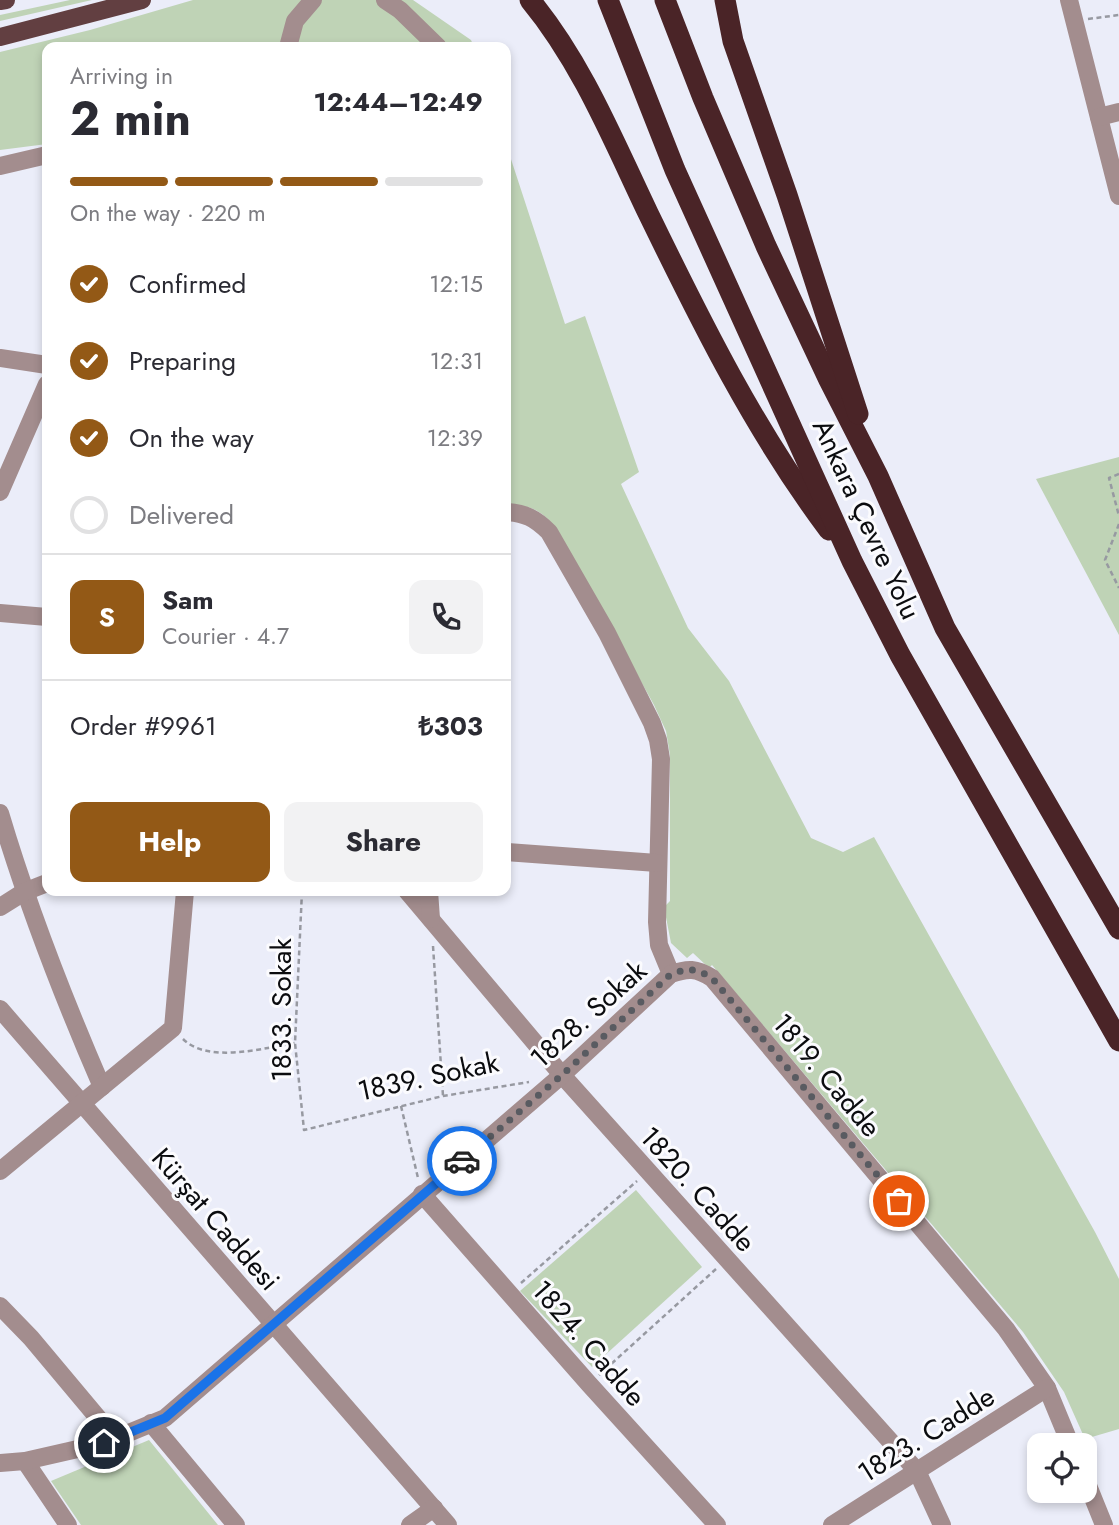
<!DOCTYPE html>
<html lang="en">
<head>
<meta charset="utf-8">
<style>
	:root { --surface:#fff; --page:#f2f2f3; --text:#2b2b33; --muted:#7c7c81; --line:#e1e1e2; --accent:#935916 }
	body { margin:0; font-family:Jost,sans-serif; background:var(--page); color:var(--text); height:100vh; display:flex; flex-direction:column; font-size:26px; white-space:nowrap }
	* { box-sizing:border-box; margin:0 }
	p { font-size:23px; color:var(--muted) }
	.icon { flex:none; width:38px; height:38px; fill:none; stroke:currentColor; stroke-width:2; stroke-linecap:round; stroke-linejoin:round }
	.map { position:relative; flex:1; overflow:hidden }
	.details { position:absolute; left:42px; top:42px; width:469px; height:854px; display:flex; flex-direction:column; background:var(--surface); border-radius:14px; box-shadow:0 4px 10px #0003 }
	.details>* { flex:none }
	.buttons { position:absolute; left:1027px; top:1433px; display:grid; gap:14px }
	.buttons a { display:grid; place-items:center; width:70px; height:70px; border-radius:14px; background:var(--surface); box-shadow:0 4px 10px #0003; font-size:35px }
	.pin { position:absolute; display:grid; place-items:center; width:60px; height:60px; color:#fff; margin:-30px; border:4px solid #fff; border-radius:50%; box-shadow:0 2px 7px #0007 }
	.courier { position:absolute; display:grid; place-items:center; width:70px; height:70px; margin:-35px; border:5px solid #1a73e8; border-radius:50%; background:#fff; color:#222; box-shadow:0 2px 9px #0007 }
	.head em { font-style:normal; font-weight:700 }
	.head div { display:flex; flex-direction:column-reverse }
	.head { display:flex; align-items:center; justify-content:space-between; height:119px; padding:0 28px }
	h1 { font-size:46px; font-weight:700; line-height:52px }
	.bar { display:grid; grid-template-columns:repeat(4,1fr); gap:10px 7px; align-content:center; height:84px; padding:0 28px }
	.bar i { height:9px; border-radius:5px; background:var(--line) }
	.bar .active { background:var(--accent) }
	.bar p { grid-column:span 4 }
	.line { display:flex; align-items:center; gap:18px; padding:0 28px; border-top:2px solid var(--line) }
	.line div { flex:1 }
	.round { display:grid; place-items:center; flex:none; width:74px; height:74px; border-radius:14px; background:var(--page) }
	ol { padding:0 28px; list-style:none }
	li { display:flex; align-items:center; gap:21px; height:77px }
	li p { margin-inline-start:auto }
	li .icon { padding:7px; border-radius:50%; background:var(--accent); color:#fff; stroke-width:4 }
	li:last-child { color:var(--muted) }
	li i { width:38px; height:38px; border:4px solid var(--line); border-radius:50% }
	.button { display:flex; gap:14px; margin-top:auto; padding:14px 28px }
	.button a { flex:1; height:80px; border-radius:14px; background:var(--accent); color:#fff; font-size:28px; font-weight:700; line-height:80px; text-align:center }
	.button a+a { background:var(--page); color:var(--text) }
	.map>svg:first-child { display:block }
</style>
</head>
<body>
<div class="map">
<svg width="1119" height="1525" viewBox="0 0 1119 1525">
	<rect width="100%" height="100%" fill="#ebedf9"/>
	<g fill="#bfd3b6">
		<path d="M70 0H92L0 21V15Z"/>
		<path d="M193 0H413L471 40 474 47H47V144L0 150V52L90 30Z"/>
		<path d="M506 144 565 324 585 316 639 472 621 484 688 628 729 681 811 838 843 852 874 837 1095 1232 1119 1279V1429L1085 1439 1064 1392 1023 1332 712 965 709 968 693 953 687 958 671 943 664 907 670 901V755L666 731 654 705 557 529C539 508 532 506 506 505Z"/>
		<path d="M1119 457V635L1036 479Z"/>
		<path d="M636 1190 702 1267 592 1367 520 1291Z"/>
		<path d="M149 1440 218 1525H81L51 1481Z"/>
	</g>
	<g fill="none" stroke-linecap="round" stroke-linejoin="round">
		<g stroke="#9799a1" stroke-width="2.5" stroke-dasharray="5 3.5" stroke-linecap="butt">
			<path d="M1088 19 1119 15"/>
			<path d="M1119 474 1109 478 1119 516"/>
			<path d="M1119 524 1105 560 1119 588"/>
			<path d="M302 891 295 1043 304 1130 443 1096 529 1082"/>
			<path d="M433 946 443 1096"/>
			<path d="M183 1039C208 1064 264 1048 295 1043"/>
			<path d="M401 1106 418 1178"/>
			<path d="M521 1283 637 1181"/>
			<path d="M599 1375 716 1269"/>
		</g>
		<g stroke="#a38d8e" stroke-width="18">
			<path d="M385 0 400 10 438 47"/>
			<path d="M1069 0 1119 196"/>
			<path d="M288 47 295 21 313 0"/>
			<path d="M1099 117 1119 112"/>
			<path d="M0 166 47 155"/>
			<path d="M0 358 47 365"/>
			<path d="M0 492 47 384"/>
			<path d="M506 512C525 513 535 518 549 532L607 633 652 723 658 740 661 759 657 922 659 945 671 974"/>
			<path d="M0 613 47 617"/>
			<path d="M0 813C28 907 63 997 102 1087"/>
			<path d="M506 852 657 863"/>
			<path d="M407 891 562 1075 917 1471 942 1525"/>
			<path d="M429 891 431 919"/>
			<path d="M0 907 24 892 47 883"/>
			<path d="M0 1009 448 1525"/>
			<path d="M0 1171 173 1028 185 891"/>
			<path d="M422 1194 589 1384 717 1525"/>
			<path d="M0 1306 31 1338 98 1418 104 1443"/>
			<path d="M151 1423 236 1525"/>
			<path d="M25 1461 68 1525"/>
			<path d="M0 1463 25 1461 104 1443 165 1418 562 1075 671 974C688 968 696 968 712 978L1006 1329 1047 1388 1071 1446"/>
			<path d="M1085 1478 1104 1525"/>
			<path d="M410 1525 434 1508"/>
			<path d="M832 1525 1047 1388"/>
		</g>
		<g stroke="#623f41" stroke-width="18">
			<path d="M0 1 6 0"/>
			<path d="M0 37 142 0"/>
		</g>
		<g stroke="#4a2427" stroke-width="21">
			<path d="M530 0C582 63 613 140 648 213 702 324 755 431 829 530"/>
			<path d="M608 0 675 170 852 561 900 655 1119 1041"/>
			<path d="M665 0 703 98 766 246 829 380 878 476 945 628 1119 929"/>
			<path d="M725 0 733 41 787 195 858 414"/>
		</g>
	</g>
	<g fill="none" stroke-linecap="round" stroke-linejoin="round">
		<path stroke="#595b61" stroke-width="7" stroke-dasharray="0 12.6" d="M462 1161 562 1075 671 974C688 968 696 968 712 978L899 1201"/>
		<path stroke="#1a73e8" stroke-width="9" d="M104 1443 165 1418 462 1161"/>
	</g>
	<g text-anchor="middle" stroke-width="6" stroke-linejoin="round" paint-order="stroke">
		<g font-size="28" fill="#0b0c0f" stroke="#fbfbfe">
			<text transform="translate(867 519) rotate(65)" y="10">Ankara Çevre Yolu</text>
			<text transform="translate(281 1010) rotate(-90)" y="10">1833. Sokak</text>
			<text transform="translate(588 1014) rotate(-42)" y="10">1828. Sokak</text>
			<text transform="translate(827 1075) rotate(50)" y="10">1819. Cadde</text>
			<text transform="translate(428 1076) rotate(-12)" y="10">1839. Sokak</text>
			<text transform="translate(698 1189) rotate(48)" y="10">1820. Cadde</text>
			<text transform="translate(216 1219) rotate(49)" y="10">Kürşat Caddesi</text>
			<text transform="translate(589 1343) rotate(49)" y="10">1824. Cadde</text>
			<text transform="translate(926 1434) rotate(-32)" y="10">1823. Cadde</text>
		</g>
	</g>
</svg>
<div class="buttons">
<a><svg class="icon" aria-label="locate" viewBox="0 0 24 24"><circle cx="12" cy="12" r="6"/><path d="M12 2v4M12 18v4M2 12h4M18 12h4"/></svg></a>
</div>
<div class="pin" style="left:899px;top:1201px;background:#ea580c"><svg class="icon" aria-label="bag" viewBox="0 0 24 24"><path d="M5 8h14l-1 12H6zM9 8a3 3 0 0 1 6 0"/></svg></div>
<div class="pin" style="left:104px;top:1443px;background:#1f2937"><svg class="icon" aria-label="home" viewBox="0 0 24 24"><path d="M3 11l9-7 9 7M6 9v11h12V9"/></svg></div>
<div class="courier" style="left:462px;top:1161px"><svg class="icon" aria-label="car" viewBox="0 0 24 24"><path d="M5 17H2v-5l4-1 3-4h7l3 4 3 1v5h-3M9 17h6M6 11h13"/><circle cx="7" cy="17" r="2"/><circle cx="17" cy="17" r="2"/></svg></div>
<section class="details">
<div class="head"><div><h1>2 min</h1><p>Arriving in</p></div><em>12:44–12:49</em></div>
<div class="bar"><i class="active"></i><i class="active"></i><i class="active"></i><i></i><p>On the way · 220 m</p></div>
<ol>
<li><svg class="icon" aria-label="check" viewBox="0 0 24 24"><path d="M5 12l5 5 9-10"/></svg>Confirmed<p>12:15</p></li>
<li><svg class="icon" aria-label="check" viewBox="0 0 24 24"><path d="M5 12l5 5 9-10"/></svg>Preparing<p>12:31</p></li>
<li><svg class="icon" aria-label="check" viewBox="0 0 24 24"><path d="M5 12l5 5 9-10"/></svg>On the way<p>12:39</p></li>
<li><i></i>Delivered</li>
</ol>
<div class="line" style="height:126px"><b class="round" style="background:var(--accent);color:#fff">S</b><div><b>Sam</b><p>Courier · 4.7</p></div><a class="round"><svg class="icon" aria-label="phone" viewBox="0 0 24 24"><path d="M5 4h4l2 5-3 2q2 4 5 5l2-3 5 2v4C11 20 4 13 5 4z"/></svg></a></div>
<div class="line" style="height:91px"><div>Order #9961</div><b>₺303</b></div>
<div class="button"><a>Help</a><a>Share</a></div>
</section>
</div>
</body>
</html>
